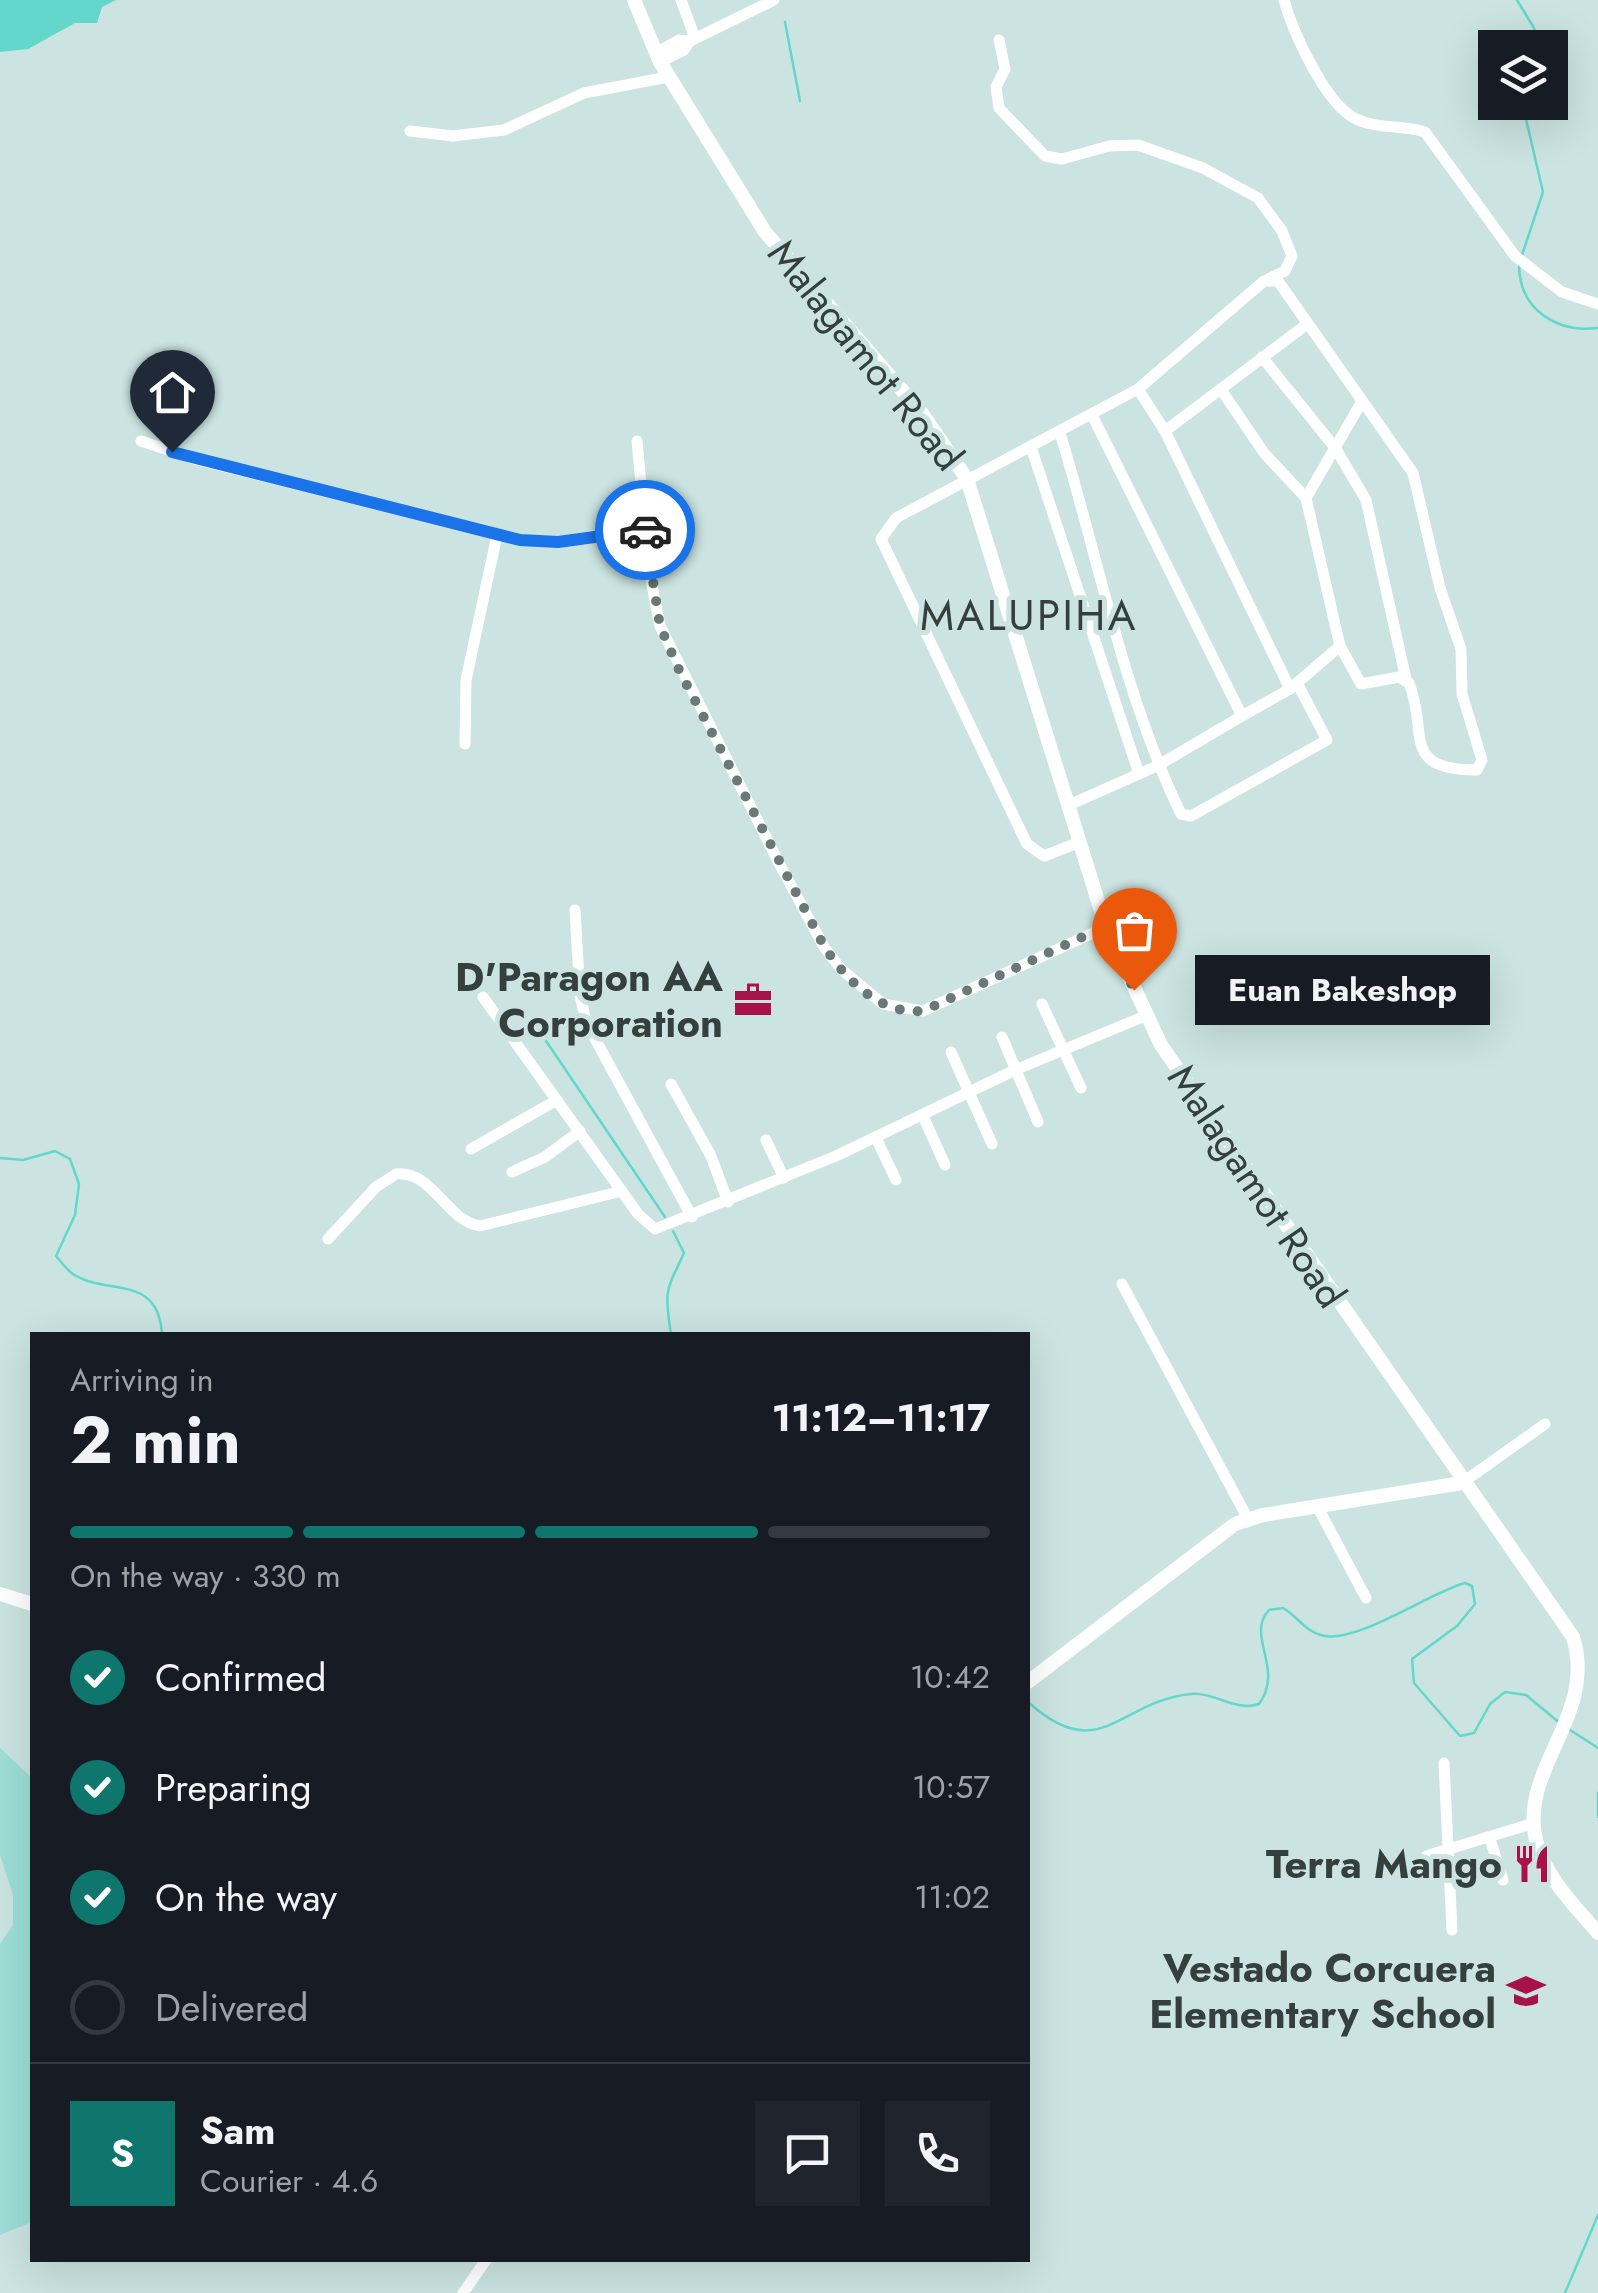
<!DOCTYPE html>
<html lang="en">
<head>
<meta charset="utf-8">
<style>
	:root { --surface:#171b24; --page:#20242c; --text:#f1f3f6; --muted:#9ea1a6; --line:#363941; --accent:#0f766e }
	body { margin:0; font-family:Jost,sans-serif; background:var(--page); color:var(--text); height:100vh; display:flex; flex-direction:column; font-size:38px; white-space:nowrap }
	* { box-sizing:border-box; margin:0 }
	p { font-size:32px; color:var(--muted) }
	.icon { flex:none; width:55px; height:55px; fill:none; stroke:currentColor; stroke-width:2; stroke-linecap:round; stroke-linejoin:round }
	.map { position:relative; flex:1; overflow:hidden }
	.sheet { position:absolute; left:30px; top:1332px; width:1000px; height:930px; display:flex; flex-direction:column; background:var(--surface); border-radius:0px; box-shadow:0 10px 40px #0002 }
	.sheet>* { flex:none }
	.fabs { position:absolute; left:1478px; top:30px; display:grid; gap:20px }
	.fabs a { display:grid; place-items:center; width:90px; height:90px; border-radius:0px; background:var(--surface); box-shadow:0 10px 40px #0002; font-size:50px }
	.pin { position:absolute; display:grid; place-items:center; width:85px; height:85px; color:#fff; margin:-102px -42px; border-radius:50% 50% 50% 0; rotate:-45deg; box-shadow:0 0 10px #0007 }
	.pin .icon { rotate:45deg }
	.courier { position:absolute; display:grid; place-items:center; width:100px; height:100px; margin:-50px; border:8px solid #1a73e8; border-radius:50%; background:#fff; color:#222; box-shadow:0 2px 12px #0007 }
	.bubble { position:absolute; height:70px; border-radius:0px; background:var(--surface); box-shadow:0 10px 40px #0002; font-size:32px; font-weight:700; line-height:70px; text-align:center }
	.headline em { font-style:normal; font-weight:700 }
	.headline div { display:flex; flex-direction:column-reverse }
	.headline { display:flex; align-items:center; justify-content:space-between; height:170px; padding:0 40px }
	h1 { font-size:65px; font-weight:700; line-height:75px }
	.bar { display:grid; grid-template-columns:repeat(4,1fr); gap:15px 10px; align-content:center; height:120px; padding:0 40px }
	.bar i { height:12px; border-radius:8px; background:var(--line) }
	.bar .active { background:var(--accent) }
	.bar p { grid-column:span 4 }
	.line { display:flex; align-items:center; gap:25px; padding:0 40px; border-top:2px solid var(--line) }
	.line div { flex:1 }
	.round { display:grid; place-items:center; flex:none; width:105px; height:105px; border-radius:0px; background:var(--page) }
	ol { padding:0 40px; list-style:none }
	li { display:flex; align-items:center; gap:30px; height:110px }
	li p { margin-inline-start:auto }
	li .icon { padding:10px; border-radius:50%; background:var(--accent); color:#fff; stroke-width:4 }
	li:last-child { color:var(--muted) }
	li i { width:55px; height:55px; border:5px solid var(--line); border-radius:50% }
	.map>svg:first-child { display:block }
</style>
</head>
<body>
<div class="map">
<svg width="1598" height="2293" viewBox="0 0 1598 2293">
	<rect width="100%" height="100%" fill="#cbe4e1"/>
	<path fill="#9dded6" d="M0 1748 32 1778V2222L0 2235V1944L13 1925V1895L0 1855Z"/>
	<path fill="#63d7cc" d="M0 0H116L102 7 97 23H75L28 49 0 52Z"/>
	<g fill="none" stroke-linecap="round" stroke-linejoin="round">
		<g stroke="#63d7cc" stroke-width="2.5">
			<path d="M1517 0 1534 28 1538 48"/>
			<path d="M785 22 800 101"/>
			<path d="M1522 102 1543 192 1522 255"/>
			<path d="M1519 266C1520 311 1558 333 1598 328"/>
			<path d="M540 1032 665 1217"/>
			<path d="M0 1158 23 1160 55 1151 70 1159 79 1184 75 1215 56 1256C61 1262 67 1270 73 1274 106 1296 159 1273 162 1335"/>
			<path d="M671 1335C664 1288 666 1292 684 1253L673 1231"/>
			<path d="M1028 1702C1100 1767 1119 1701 1191 1694 1215 1692 1236 1712 1259 1704 1285 1668 1245 1636 1269 1610L1283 1608C1297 1616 1305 1631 1321 1635 1354 1646 1430 1592 1465 1583L1472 1586 1475 1604 1457 1626 1412 1659 1414 1683 1460 1736 1474 1733 1490 1704 1505 1692 1526 1695 1561 1724"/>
			<path d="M1567 1728 1598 1748"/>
			<path d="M1598 1793V1817"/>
			<path d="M1565 2293 1598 2215"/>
		</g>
		<g stroke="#fff" stroke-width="11">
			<path d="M681 0 695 38"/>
			<path d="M1284 0C1293 32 1325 104 1356 119 1377 129 1403 125 1425 132L1515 256 1562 292 1598 304"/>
			<path d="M999 40 1005 69 996 87 999 108 1045 156 1062 159 1109 146 1138 145 1203 168 1258 198 1282 231 1292 256 1285 271 1268 279"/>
			<path d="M655 53 679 40 690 41"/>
			<path d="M660 62 684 50 690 41 774 0"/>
			<path d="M410 131 453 136 504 130 584 93 668 77"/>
			<path d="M1262 357 1336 449 1366 500 1406 679"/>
			<path d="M1138 389 1165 431 1290 689"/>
			<path d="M1222 391 1264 453 1306 498"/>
			<path d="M1165 431 1307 324"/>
			<path d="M1060 433C1099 560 1123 694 1181 814L1191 816 1327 740 1297 683"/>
			<path d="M141 441 198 460 520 540 558 542 645 528"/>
			<path d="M637 441 649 570 660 626 780 865 824 947 841 969 883 1004 923 1011 1106 927"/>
			<path d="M1031 447 1139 774"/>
			<path d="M1242 716 1290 689 1340 646"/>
			<path d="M465 744 466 680 497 535"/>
			<path d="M1069 805 1157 766 1242 716 1092 415"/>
			<path d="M1080 842 1044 856 1027 844 881 539 896 518 1138 389 1264 281H1278L1413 473 1440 588 1461 649 1462 694 1482 760 1477 770C1399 770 1429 732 1409 683L1399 677 1361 684 1340 646 1306 498 1361 403"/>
			<path d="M575 910 580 996 587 1024 692 1217"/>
			<path d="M483 997 638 1214 655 1229 836 1156 1015 1070 1145 1016"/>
			<path d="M1042 1004 1081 1088"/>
			<path d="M1002 1037 1038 1122"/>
			<path d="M951 1052 992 1144"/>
			<path d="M671 1084 711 1156 728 1202"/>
			<path d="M923 1116 945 1165"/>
			<path d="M876 1138 896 1180"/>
			<path d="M766 1140 784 1178"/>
			<path d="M471 1149 557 1100"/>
			<path d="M512 1172 545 1157 580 1131"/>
			<path d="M328 1239 376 1187 396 1174C433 1170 446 1221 480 1226L622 1191"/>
			<path d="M1122 1284 1248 1519"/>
			<path d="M1462 1483 1545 1424"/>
			<path d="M1317 1506 1366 1598"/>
			<path d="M1444 1763 1452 1930"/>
			<path d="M1490 1839 1503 1880"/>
			<path d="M1426 1856 1534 1823"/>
			<path d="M463 2293 486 2260"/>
		</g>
		<g stroke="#fff" stroke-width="14">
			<path d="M634 0 660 62 765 232 921 412 967 479 1106 927 1161 1045 1573 1637C1598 1718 1516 1769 1537 1844 1546 1878 1576 1907 1598 1933"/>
			<path d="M0 1594 32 1604"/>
			<path d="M1028 1682 1235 1524 1263 1515 1462 1483"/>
		</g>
	</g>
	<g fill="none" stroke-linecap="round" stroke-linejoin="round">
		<path stroke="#6a7977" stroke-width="10" stroke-dasharray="0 18" d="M645 530 660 626 680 672 824 946C846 980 880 1015 923 1011L1106 926 1134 990"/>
		<path stroke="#1a73e8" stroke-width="12" d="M172 452 520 540 558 542 645 530"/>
	</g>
	<defs>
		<g id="office-bare" transform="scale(3)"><path d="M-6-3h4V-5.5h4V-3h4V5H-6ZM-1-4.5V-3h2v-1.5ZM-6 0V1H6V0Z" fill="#a7124b" stroke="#cbe4e1" stroke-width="2.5" paint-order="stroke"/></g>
		<g id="restaurant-bare" transform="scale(3)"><path d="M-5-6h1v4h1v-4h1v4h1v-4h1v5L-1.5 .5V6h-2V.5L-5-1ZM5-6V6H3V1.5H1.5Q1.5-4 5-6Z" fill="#a7124b" stroke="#cbe4e1" stroke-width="2.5" paint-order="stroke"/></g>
		<g id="school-bare" transform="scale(3)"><path d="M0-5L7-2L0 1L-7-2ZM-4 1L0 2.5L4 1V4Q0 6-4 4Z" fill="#a7124b" stroke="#cbe4e1" stroke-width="2.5" paint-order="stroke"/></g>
	</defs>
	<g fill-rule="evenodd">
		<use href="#office-bare" x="753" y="1000"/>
		<use href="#restaurant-bare" x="1532" y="1864"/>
		<use href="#school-bare" x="1526" y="1991"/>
	</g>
	<g text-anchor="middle" stroke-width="10" stroke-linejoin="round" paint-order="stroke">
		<g font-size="40" fill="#353f3e" stroke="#cbe4e1">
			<text transform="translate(866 355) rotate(51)" y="14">Malagamot Road</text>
			<text transform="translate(1257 1186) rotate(56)" y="14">Malagamot Road</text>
		</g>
		<g font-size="40" font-weight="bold" fill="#353f3e" stroke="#cbe4e1" text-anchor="end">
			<text x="723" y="991">D'Paragon AA<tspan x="723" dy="46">Corporation</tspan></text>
			<text x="1502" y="1878">Terra Mango</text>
			<text x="1496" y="1982">Vestado Corcuera<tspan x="1496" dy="46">Elementary School</tspan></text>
		</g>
		<g font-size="42" letter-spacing="2.5" fill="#353f3e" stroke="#cbe4e1">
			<text x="1029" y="630">MALUPIHA</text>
		</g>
	</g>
</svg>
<div class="fabs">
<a><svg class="icon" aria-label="layers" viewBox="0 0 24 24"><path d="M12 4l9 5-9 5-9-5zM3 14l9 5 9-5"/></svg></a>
</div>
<div class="pin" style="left:1134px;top:990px;background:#ea580c"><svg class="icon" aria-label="bag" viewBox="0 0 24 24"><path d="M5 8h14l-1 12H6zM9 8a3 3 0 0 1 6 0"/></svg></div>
<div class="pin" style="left:172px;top:452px;background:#1f2937"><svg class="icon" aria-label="home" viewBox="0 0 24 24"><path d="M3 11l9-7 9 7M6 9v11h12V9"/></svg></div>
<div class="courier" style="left:645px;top:530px"><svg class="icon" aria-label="car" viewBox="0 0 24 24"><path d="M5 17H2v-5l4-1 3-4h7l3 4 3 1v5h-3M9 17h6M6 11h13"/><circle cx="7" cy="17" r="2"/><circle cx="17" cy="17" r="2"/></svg></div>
<div class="bubble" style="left:1195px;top:955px;width:295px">Euan Bakeshop</div>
<section class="sheet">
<div class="headline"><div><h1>2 min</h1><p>Arriving in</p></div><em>11:12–11:17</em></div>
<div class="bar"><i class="active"></i><i class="active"></i><i class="active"></i><i></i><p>On the way · 330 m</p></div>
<ol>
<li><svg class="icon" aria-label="check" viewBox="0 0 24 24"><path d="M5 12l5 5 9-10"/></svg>Confirmed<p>10:42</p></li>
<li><svg class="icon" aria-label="check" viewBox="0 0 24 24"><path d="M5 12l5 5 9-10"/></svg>Preparing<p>10:57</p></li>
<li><svg class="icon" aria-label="check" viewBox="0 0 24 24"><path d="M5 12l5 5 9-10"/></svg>On the way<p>11:02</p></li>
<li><i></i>Delivered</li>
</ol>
<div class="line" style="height:180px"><b class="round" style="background:var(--accent);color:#fff">S</b><div><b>Sam</b><p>Courier · 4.6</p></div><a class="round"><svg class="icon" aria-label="chat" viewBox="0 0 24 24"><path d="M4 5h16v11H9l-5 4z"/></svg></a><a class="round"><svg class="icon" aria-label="phone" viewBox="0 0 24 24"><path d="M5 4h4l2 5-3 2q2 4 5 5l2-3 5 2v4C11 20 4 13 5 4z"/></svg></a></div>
</section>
</div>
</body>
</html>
